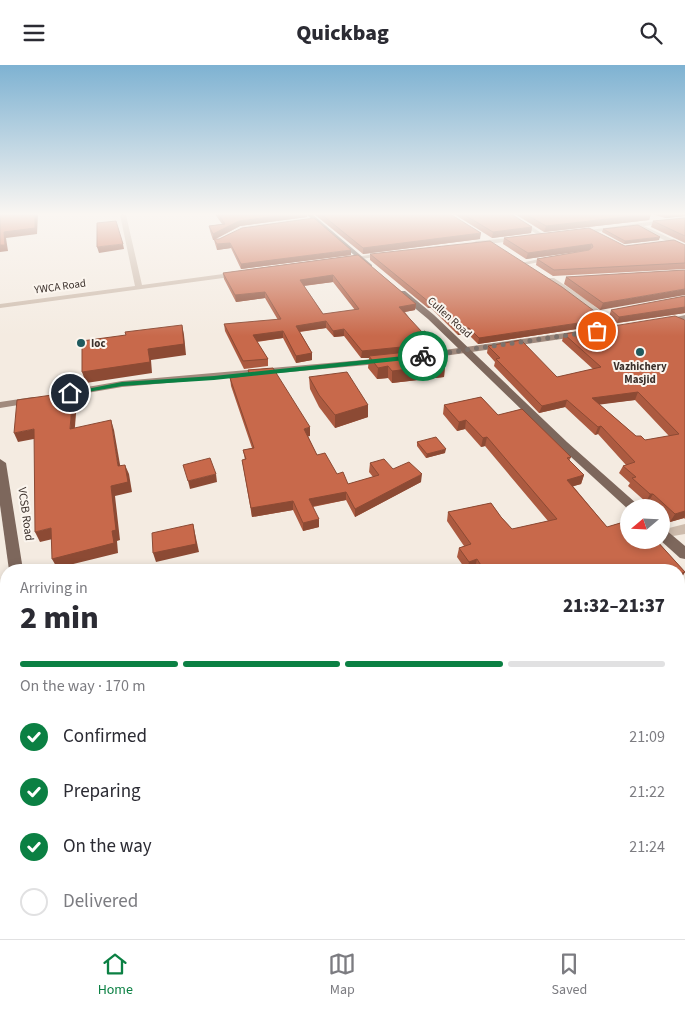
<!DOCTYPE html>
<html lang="en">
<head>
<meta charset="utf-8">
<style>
	:root { --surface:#fff; --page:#f2f2f3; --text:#2b2b33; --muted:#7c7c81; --line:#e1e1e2; --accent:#0b8043 }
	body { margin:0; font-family:"Source Sans 3",sans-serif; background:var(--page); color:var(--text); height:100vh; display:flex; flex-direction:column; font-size:19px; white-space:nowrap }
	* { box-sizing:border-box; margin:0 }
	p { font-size:16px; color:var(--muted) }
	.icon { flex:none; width:28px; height:28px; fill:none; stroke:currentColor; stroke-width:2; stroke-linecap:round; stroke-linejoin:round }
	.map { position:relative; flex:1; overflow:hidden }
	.panel { position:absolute; left:0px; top:499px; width:685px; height:376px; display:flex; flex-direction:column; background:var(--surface); border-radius:20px 20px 0 0; box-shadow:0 2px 8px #0003 }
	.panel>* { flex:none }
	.needle { width:32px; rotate:251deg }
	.tools { position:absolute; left:620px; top:434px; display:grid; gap:10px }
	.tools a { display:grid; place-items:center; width:50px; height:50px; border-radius:50%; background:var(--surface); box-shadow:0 2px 8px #0003; font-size:25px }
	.pin { position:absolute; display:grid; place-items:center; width:42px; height:42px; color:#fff; margin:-21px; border:2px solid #fff; border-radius:50%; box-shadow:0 1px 5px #0007 }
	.courier { position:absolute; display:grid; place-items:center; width:50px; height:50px; margin:-25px; border:4px solid #0b8043; border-radius:50%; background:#fff; color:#222; box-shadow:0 1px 6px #0007 }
	.headline em { font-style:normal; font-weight:800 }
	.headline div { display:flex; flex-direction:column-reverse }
	.headline { display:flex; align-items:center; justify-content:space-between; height:85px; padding:0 20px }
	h1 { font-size:32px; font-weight:800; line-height:38px }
	.bar { display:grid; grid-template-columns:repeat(4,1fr); gap:8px 5px; align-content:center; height:60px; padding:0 20px }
	.bar i { height:6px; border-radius:4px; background:var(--line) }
	.bar .on { background:var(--accent) }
	.bar p { grid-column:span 4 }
	ol { padding:0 20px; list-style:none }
	li { display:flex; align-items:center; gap:15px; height:55px }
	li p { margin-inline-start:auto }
	li .icon { padding:5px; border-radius:50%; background:var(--accent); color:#fff; stroke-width:4 }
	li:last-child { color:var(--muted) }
	li i { width:28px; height:28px; border:2px solid var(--line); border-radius:50% }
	header { display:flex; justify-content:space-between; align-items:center; height:65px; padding:0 20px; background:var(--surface); font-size:22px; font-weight:800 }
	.tab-bar { display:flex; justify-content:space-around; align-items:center; height:70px; border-top:1px solid var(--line); background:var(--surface); font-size:14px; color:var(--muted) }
	.tab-bar a { display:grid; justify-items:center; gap:2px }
	.tab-bar .on { color:var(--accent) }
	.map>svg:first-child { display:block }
</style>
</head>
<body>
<header><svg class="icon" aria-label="menu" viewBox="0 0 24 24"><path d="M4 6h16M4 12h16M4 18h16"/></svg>Quickbag<svg class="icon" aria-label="search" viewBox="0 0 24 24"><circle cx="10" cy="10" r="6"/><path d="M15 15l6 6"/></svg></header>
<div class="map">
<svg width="685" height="874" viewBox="0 0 685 874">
	<rect width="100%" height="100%" fill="#f4ebe1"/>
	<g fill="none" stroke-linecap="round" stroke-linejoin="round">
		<path fill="#7fb0b2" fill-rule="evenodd" d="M413 869H447L449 874H415Z"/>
		<g fill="#cdbbac" fill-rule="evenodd">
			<path d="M122 149 126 150 142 220 238 207 242 209 238 211 0 243V239L135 221 120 150Z"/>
			<path d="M506 149H512L546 171 541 172Z"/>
			<path d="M685 152V156L644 161 685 180V185L637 162 578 169 575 167Z"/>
			<path d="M521 172 524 174 523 175 476 180 473 178 476 176Z"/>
			<path d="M387 187 390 189 389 190 347 196 344 194Z"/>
			<path d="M553 191 555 192V194L524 200 521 198Z"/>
			<path d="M548 213H554L587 235 618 261V265H612L581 239 548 217Z"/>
			<path d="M685 459V469L661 473V465Z"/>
		</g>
		<g fill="#a18a7d" fill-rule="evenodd">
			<path d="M685 250V254L663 258 659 256Z"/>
			<path d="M579 266 583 269 582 271 423 294 418 291 423 288Z"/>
			<path d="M386 293 391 296 389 298 122 322 58 333 53 330 58 327 122 316Z"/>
			<path d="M33 332 37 333V337L0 343V337Z"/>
		</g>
		<g fill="#7d675c" fill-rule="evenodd">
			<path d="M306 149H312L372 200V202H368Z"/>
			<path d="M399 226H405L434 250 567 377 637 439 639 442H629V445L559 381 428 254 399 230Z"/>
			<path d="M0 394 6 398 23 505H9L0 440Z"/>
			<path d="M661 463 666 465 685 481V494L680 493 660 475Z"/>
			<path d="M24 869H46L45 874H23Z"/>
		</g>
	</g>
	<g fill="#ac5a40" fill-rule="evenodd">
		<path d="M215 149H307V152L240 161 216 174 351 190 241 204 231 183 217 185 214 175H213L210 166 209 161 222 159Z"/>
		<path d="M314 149H450L480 174 363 189Z"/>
		<path d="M454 149H511L532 162 531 168 492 173Z"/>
		<path d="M515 149H651L649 155 544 167Z"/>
		<path d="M652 149H685V151L665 153Z"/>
		<path d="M685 153V178L651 162 653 156Z"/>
		<path d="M603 164 659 175 624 179 602 167Z"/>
		<path d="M504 173 625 181 685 180V204L553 211 536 200 537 194 589 185 526 194 503 179Z"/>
		<path d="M370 189 603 260 478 279 468 269 458 270 431 243H428L370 195Z"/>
		<path d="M358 190 416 239 415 245 405 247 431 284 445 300 444 312 392 318 388 313 377 314 368 303 369 293H361L344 271 334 272 326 263 300 267 312 288V295L296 298 283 273 257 277 268 294V301L244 304 225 266 224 259 278 255 265 233 236 237 224 214 223 208ZM333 217 355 245 323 249 304 221Z"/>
		<path d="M685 205 600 245 564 219 566 212Z"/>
		<path d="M685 231V248L617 258 609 252 611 245Z"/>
		<path d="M685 255V454L684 453 670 457 661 448V442H655L649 436 646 437 628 421 630 418 619 408 623 401 626 400 598 369 595 370 565 342 539 348 494 301 495 297 487 288 488 281 557 312 593 304 562 276 564 269ZM635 335 669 371 645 375 636 371 599 339Z"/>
		<path d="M248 305 310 371H308L317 390 348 419 373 412 369 407 370 398 393 404 421 417 355 452 346 435 313 442 319 462 303 466 293 445 252 452 242 395H245L243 385 252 383 231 321 230 313 248 310Z"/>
		<path d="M309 312 368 340V352L335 363 319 342 310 324Z"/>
		<path d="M481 332 498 350 522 344 571 392 569 396 584 410 581 419 573 421 607 462 627 456 629 457V475H647L649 477 656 475 685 507 680 515 685 522V563L679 564V505H476L475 503 469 505H466L457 492 459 483 464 481 447 456 448 447 491 438 501 452 512 464 548 456 485 381 481 382 465 364 457 366 443 349 444 340Z"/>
		<path d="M417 377 445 388 426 393 417 381Z"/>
		<path d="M679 655H685V707L679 708Z"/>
		<path d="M679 778 685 786V848L682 849 679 844Z"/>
	</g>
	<g fill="#8c4a34">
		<path d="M35 149H38L37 169 6 173 8 186 0 187V180L4 167Z"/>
		<path d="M293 149H307V152L240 161 213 175V169L239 156Z"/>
		<path d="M651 149 649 155 544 167 546 161Z"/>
		<path d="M667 149H685V151L665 153Z"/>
		<path d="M532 162 531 168 492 173 493 167Z"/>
		<path d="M481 168 480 174 363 189V183Z"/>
		<path d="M660 172 659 175 624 179 625 176Z"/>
		<path d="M230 178 231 183 217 185V179Z"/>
		<path d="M123 179 124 184 99 188 97 182Z"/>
		<path d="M592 179 590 185 526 194 528 188Z"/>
		<path d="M351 185V190L241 204V199Z"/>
		<path d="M333 210V217L301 221 300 215Z"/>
		<path d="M685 224V230L600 245 603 238Z"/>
		<path d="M265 227V233L236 237 235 230Z"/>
		<path d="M429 237H431V243H428Z"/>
		<path d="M416 239 415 245 399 248V242Z"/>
		<path d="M685 242V248L617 258 619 252Z"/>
		<path d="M605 254 603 260 478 279 479 273Z"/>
		<path d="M326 256V263L296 267V261Z"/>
		<path d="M182 260 184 270 186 290 151 295 152 308 86 318 82 307 148 284Z"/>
		<path d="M469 263 468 269 458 270 459 264Z"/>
		<path d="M344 264V271L334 272 333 266Z"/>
		<path d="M283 266V273L253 277V270Z"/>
		<path d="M431 279 430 286 369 291V293H361L362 286Z"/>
		<path d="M312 288V295L296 298V291Z"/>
		<path d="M445 300 444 312 392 318V306Z"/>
		<path d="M388 301V313L377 314 378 303Z"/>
		<path d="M73 327 77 336 74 374 70 364Z"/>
		<path d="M638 327 635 335 589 341 592 333Z"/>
		<path d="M567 335 565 342 539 348 542 341Z"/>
		<path d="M368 340V352L335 363V350Z"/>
		<path d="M111 355 114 365 122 411 118 401Z"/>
		<path d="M466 355 465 364 457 366 459 357Z"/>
		<path d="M601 361 598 369 595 370 598 362Z"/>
		<path d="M310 362V371L305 372 304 364Z"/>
		<path d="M34 364 39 373 18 377 14 368Z"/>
		<path d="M487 372 485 381 481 382 483 373Z"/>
		<path d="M446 384 445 388 426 393 427 389Z"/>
		<path d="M125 400 129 409 132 427 115 431 120 475 117 476 118 488 57 503 52 494 112 466 111 421Z"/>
		<path d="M216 409 217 417 190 424 188 416Z"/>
		<path d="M422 409 421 417 355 452V444Z"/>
		<path d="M584 410 581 419 564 424 567 415Z"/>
		<path d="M346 427V435L309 442V434Z"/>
		<path d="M650 429H653L649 436 646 437Z"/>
		<path d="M293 436V445L252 452 251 443Z"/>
		<path d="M685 446V451L684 453 670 457 675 449Z"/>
		<path d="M319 454V462L303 466V458Z"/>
		<path d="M193 459 199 487 156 497 153 488Z"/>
		<path d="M51 463 57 473 40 477 35 467Z"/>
		<path d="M477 494 475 503 467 505 469 497Z"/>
		<path d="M685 507 679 516V509Z"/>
	</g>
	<g fill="#c8694b" stroke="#8c4a34" fill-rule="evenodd">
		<path d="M0 149H35V163L4 167 5 180H0Z"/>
		<path d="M218 149H293L239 156 213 169 209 161 225 159Z"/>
		<path d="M321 149H450L481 168 363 183Z"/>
		<path d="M463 149H511L532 162 493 167Z"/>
		<path d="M525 149H651L546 161Z"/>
		<path d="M314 153 351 185 241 199 230 178 217 179 214 174H219L242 163Z"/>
		<path d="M685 153V171L653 156Z"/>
		<path d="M116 156 123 179 97 182V158Z"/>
		<path d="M638 160 660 172 625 176 603 164Z"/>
		<path d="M589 163 625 181 674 175 685 180V198L554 205 537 194 589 185 593 182 592 179 528 188 504 173Z"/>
		<path d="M490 176 562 222 605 254 479 273 469 263 459 264 431 237H429L370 189Z"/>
		<path d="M358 190 416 239 399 242 422 267 425 266 431 279 362 286 344 264 333 266 326 256 296 261 312 288 296 291 283 266 253 270 268 294 243 296 224 259 281 254 265 227 235 230 223 208ZM333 210 359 244 323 249 300 215Z"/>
		<path d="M685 205V224L603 238 566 212Z"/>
		<path d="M685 231V242L619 252 611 245Z"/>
		<path d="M675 251 685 255V446L675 449 653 429H650L632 413 636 412 623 401 635 397 601 361 598 362 567 335 542 341 496 294 500 293 488 281 521 275 557 312 601 302 564 269ZM638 327 679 369 645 375 641 371H636L592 333Z"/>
		<path d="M182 260 184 279 148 284 150 297 82 307V276L126 270 125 267Z"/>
		<path d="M436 284 445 300 392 306 388 301 378 303 369 291Z"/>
		<path d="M273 303 310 362 304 364 317 390 325 388 337 409 343 407 348 419 379 410 370 398 384 394 393 404 409 397 422 409 355 444 346 427 309 434 319 454 303 458 293 436 251 443 242 395 246 394 243 385 254 383 230 313 250 310 248 305Z"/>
		<path d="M347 307 368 340 335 350 319 330 309 312Z"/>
		<path d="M73 327 70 364 111 355 118 401 125 400 128 417 111 421 116 465 112 466 114 478 52 494 51 463 35 467 34 364 14 368 17 335Z"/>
		<path d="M481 332 498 350 522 344 571 392 567 393 584 410 567 415 607 462 627 456 629 457V475H647L649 477 656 475 685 507 679 509V505H484L477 494 469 497 459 483 471 479 448 447 491 438 501 452 512 464 557 454 487 372 483 373 466 355 459 357 444 340Z"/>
		<path d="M436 372 446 384 427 389 417 377Z"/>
		<path d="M210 393 216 409 188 416 183 400Z"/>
		<path d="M193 459 196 479 153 488 152 468Z"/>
		<path d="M679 513 685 522V555L679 556Z"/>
		<path d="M679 655H685V699L679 700Z"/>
		<path d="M679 778 685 786V838L679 827Z"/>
	</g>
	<linearGradient id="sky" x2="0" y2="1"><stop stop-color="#7eb2d2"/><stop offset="0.55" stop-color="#faf6f2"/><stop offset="1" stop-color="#faf6f2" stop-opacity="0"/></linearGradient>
	<rect width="685" height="271" fill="url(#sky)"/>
	<path fill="#0b8043" d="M423 289 425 293 214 315 122 321 70 330 67 328 122 317 214 311Z"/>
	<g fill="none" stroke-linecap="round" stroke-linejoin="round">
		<path stroke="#7c716b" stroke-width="5" stroke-dasharray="0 9" d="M423 291 597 266"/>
	</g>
	<g fill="#1f5a5e" stroke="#fbf5ee" stroke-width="2">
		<circle cx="81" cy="278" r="5"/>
		<circle cx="640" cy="287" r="5"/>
	</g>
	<g text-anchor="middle" stroke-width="4" stroke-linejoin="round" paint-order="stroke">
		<g font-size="11" fill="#3b302b" stroke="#fbf5ee">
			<text transform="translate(60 221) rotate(-8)" y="4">YWCA Road</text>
			<text transform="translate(450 252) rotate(42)" y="4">Cullen Road</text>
		</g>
		<g font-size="11" font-weight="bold" fill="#3b302b" stroke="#fbf5ee" text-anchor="start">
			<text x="91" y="282">Ioc</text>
			<text x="640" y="305" text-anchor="middle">Vazhichery<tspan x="640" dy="13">Masjid</tspan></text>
		</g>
		<g font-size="12" fill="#3b302b" stroke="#fbf5ee">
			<text transform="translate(26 449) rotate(82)" y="4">VCSB Road</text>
		</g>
	</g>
</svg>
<div class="tools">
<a><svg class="needle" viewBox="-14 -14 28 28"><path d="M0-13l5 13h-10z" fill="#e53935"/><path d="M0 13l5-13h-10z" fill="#7c7c81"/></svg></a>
</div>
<div class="pin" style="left:597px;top:266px;background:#ea580c"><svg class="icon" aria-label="bag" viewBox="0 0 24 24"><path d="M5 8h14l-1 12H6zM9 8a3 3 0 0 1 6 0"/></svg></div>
<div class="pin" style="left:70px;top:328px;background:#1f2937"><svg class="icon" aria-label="home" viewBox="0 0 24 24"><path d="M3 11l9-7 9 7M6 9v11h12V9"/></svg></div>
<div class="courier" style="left:423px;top:291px"><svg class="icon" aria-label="bike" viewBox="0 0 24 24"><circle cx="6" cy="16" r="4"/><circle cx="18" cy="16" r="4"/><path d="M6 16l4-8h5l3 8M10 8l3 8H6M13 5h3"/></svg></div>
<section class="panel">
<div class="headline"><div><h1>2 min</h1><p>Arriving in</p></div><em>21:32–21:37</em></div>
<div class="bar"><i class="on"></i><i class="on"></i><i class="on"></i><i></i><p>On the way · 170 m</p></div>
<ol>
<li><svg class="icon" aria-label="check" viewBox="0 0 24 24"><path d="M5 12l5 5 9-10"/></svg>Confirmed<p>21:09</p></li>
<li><svg class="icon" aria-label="check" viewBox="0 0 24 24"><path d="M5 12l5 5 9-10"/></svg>Preparing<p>21:22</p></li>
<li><svg class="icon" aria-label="check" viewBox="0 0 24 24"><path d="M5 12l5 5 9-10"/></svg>On the way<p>21:24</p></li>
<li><i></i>Delivered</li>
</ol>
</section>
</div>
<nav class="tab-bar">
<a class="on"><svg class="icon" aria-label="home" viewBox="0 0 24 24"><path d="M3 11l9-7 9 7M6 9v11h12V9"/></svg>Home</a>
<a><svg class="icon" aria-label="map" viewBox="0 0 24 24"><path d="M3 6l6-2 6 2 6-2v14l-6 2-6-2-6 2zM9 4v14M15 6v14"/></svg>Map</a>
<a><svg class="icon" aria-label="saved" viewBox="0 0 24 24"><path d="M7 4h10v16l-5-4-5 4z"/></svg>Saved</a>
</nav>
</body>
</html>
